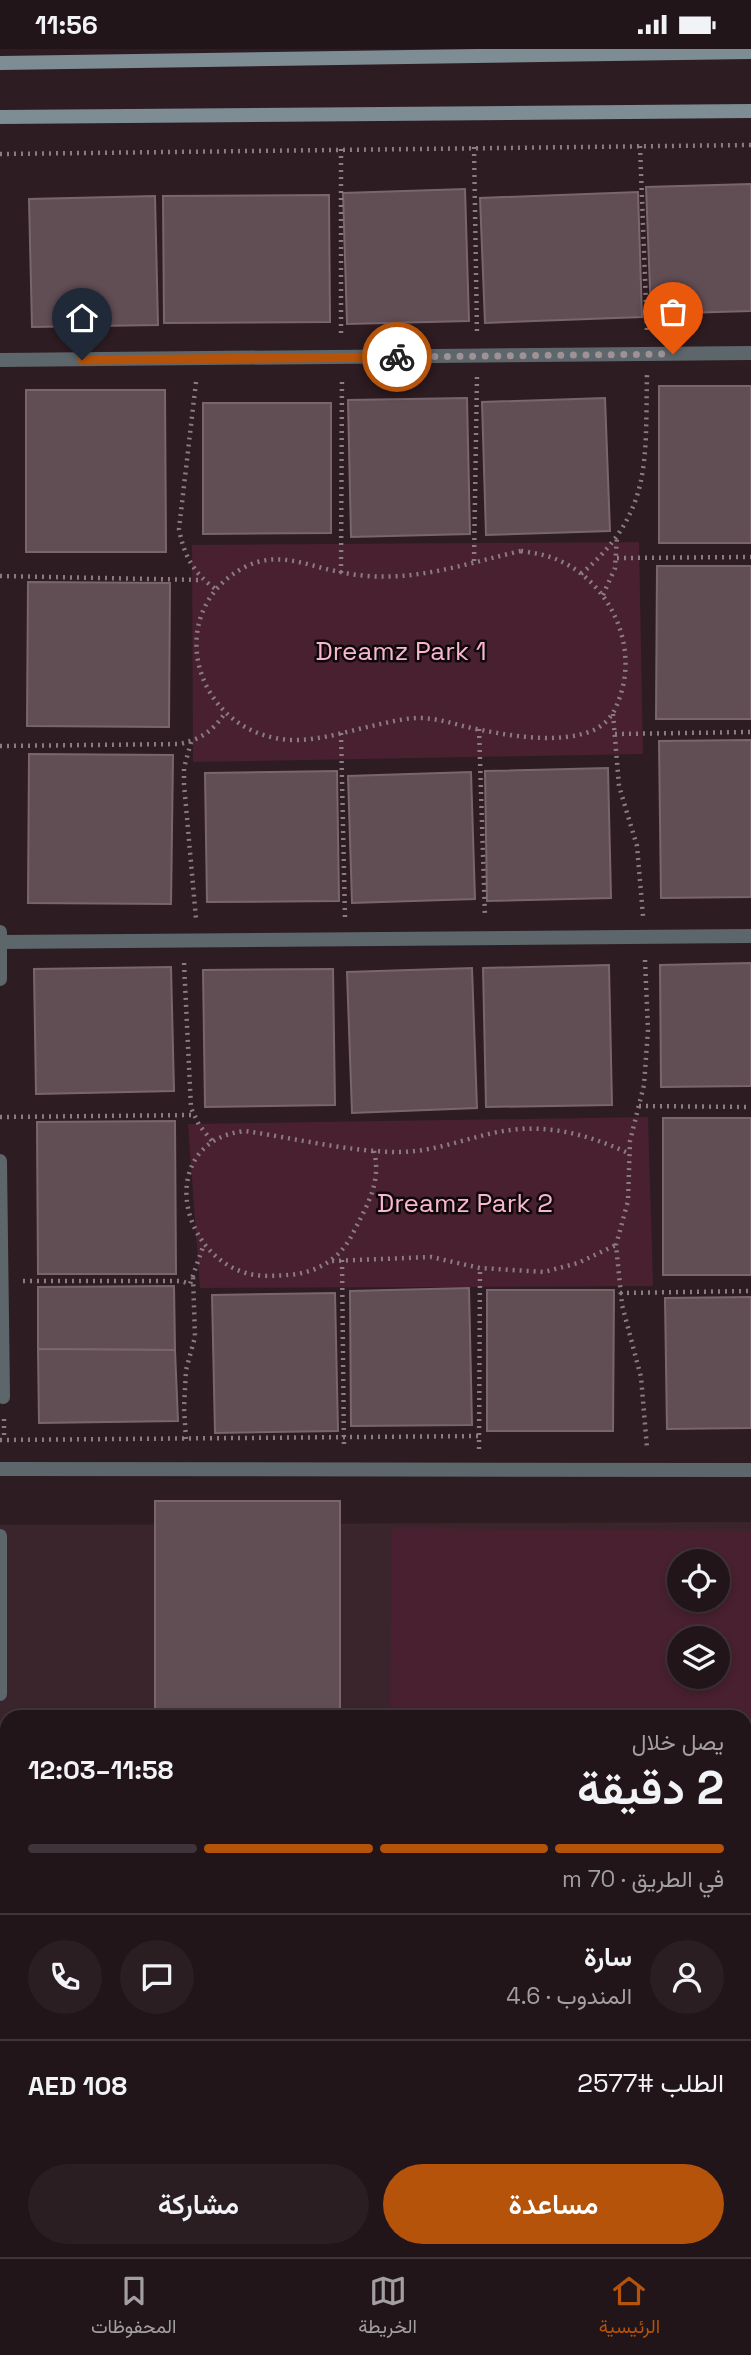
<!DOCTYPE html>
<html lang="ar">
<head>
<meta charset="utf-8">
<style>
	:root { --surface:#22151a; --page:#2a1e23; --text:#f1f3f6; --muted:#a29fa2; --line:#3f3439; --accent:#b45309 }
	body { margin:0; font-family:"Space Grotesk",Vazirmatn,sans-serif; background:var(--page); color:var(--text); direction:rtl; height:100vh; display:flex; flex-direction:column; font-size:26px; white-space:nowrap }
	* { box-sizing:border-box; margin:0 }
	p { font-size:23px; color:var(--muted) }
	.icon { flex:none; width:38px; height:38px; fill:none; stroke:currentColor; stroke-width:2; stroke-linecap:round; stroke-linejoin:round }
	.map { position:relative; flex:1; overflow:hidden; direction:ltr }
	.side { position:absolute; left:0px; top:1661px; width:752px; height:548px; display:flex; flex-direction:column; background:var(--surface); border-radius:21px 21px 0 0; box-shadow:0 4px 10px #0003,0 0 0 2px var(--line); direction:rtl }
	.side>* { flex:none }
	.controls { position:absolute; left:667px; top:1500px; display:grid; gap:14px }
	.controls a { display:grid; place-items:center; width:63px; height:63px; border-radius:50%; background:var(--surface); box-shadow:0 4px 10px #0003,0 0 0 2px var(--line); font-size:35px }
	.pin { position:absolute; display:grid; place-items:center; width:60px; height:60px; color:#fff; margin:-72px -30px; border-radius:50% 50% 50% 0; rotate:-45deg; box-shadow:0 0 7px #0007 }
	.pin .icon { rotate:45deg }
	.courier { position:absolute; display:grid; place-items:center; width:70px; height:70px; margin:-35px; border:5px solid #b45309; border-radius:50%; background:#fff; color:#222; box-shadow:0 2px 9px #0007 }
	.headline em { font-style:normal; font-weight:600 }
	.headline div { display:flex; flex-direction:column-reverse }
	.headline { display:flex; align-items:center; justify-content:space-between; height:119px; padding:0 28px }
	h1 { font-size:46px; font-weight:600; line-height:52px }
	.bar { display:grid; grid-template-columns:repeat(4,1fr); gap:10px 7px; align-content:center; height:84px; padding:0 28px }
	.bar i { height:9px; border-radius:5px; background:var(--line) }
	.bar .selected { background:var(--accent) }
	.bar p { grid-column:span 4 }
	.line { display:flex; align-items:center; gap:18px; padding:0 28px; border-top:2px solid var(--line) }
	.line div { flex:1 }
	.round { display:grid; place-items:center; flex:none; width:74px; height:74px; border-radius:37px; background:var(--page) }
	.cta { display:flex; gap:14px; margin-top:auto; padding:14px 28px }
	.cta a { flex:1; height:80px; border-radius:42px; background:var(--accent); color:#fff; font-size:28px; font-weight:600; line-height:80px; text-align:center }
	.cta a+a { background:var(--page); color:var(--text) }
	.status { display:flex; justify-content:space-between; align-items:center; height:49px; padding:0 35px; background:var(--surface); direction:ltr }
	.status svg { height:19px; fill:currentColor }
	.menu { display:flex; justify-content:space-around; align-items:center; height:98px; border-top:2px solid var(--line); background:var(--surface); font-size:19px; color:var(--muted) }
	.menu a { display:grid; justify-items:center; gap:4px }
	.menu .selected { color:var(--accent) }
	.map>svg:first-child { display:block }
</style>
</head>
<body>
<div class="status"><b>11:56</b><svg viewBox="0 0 49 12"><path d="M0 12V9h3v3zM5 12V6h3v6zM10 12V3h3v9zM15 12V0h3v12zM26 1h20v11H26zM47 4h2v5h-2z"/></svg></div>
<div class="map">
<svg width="751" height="2208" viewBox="0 0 751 2208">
	<rect width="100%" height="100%" fill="#2d1c22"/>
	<path fill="#3b252c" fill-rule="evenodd" d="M751 1473V2065L746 2066V1668H7V2202H142L113 2208H0V1476ZM679 1512H718V1550H679ZM679 1589H718V1628H679Z"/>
	<g fill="#482030" fill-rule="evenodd">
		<path d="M639 493 643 705 193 713 192 496Z"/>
		<path d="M648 1068 653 1237 200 1239 188 1075Z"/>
		<path d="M392 1479 751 1482V1733H746V1668H390ZM718 1512V1550H679V1512ZM718 1589V1628H679V1589Z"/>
	</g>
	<g fill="#614e54" stroke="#7a656c" stroke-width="2">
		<path d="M751 135V262L651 265 646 138Z"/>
		<path d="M465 140 469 272 347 275 343 144Z"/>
		<path d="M638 143 642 268 485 274 480 149Z"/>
		<path d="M329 146 330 273 164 274 163 147Z"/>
		<path d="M155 147 158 276 32 278 29 150Z"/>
		<rect x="659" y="337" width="92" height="157"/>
		<path d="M26 341H165L166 503H26Z"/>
		<path d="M467 349 470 485 351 488 348 351Z"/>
		<path d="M605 349 610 482 486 486 482 353Z"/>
		<path d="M203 354H331V484L203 485Z"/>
		<path d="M657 517H751V670H656Z"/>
		<path d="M28 533 170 534 169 678 27 677Z"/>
		<path d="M751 691V848L661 849 659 692Z"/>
		<path d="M29 705 173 706 171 855 28 854Z"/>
		<path d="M608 719 611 849 487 852 485 722Z"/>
		<path d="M337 722 339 852 207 853 205 724Z"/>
		<path d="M471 723 475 850 352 854 348 727Z"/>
		<path d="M751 914V1037L661 1038 660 916Z"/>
		<path d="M609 916 612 1056 486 1058 483 919Z"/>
		<path d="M171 918 174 1042 36 1045 34 920Z"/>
		<path d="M472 919 477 1059 352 1064 347 923Z"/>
		<path d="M333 920 335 1056 205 1058 203 921Z"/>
		<rect x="663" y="1069" width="88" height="157"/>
		<path d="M175 1072 176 1225H38L37 1073Z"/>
		<path d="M174 1237 175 1301 38 1300V1238Z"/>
		<path d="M469 1239 472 1376 351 1377 350 1242Z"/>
		<path d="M487 1241H614L613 1382H487Z"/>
		<path d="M335 1244 338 1382 215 1384 212 1246Z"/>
		<path d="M751 1248V1379L667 1380 665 1249Z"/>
		<path d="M38 1300 175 1301 178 1372 39 1374Z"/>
		<rect x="155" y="1452" width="185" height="216"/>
		<path d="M0 1691H5L7 1841H0Z"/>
	</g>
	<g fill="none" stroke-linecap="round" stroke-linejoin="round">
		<g stroke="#8b7c81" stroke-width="4.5" stroke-dasharray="2 5" stroke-linecap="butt">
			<path d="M640 97 647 282"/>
			<path d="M474 98 477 286"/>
			<path d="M341 100V285"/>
			<path d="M0 105 751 96"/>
			<path d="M196 333 179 480C184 507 194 525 217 541"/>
			<path d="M521 502C534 504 547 506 558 511 607 532 636 590 622 641 617 658 612 671 596 680 561 697 504 686 467 678 451 674 436 669 419 669 405 669 390 673 376 676 343 683 308 696 275 689 190 672 165 559 245 518 278 501 307 517 340 523 405 537 459 516 521 502Z"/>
			<path d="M617 509 751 508"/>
			<path d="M474 512 477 327"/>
			<path d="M341 524 342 328"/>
			<path d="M581 525C653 464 645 412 647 326"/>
			<path d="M0 527 202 531"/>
			<path d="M603 546 615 519 617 487"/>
			<path d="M613 665 619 737 637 797 643 867"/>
			<path d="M479 680 485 868"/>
			<path d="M341 684 345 869"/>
			<path d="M615 685 751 683"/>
			<path d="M191 693 184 719V735L196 870"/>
			<path d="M0 697 180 695C201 690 213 682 225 664"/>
			<path d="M645 911 648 981 644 1036 630 1092 628 1152 616 1196 622 1256 641 1328 647 1399"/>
			<path d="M184 914 191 1059 199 1076 212 1092"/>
			<path d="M639 1057 751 1058"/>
			<path d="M0 1068 193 1066"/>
			<path d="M374 1102C382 1134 366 1158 352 1186 339 1211 316 1224 288 1226 274 1227 259 1228 246 1224 175 1203 159 1091 245 1082 294 1089 350 1103 399 1103 432 1103 461 1091 493 1084 541 1073 585 1084 628 1104"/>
			<path d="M342 1211 344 1399"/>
			<path d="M332 1212 431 1208 480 1219 544 1223 578 1214 616 1196"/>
			<path d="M23 1232H181L190 1235 204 1195"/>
			<path d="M620 1244 751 1242"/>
			<path d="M4 1370V1391"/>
			<path d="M186 1390 184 1359 186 1321 195 1288 193 1227"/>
			<path d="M0 1391 479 1387"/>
			<path d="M479 1400 480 1219"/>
			<path d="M746 2071 751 2069"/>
		</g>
		<g stroke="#5d666a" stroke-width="14">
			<path d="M0 1487V1645"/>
			<path d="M50 2202 53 2208"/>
		</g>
		<g stroke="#5d666a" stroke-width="14">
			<path d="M0 311 751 304"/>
			<path d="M0 883V930"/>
			<path d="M0 893 751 887"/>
			<path d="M0 1112 3 1348"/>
			<path d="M0 1420 751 1421"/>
		</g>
		<g stroke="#7e8c93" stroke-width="14">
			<path d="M0 14 751 3"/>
			<path d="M0 68 751 62"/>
			<path d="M746 2116 751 2115"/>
			<path d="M746 2160 751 2159"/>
			<path d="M330 2208 359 2202"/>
			<path d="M513 2208 541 2202"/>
		</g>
	</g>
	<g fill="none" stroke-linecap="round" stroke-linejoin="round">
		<path stroke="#9f9296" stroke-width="7" stroke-dasharray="0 12.6" d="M397 308 673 305"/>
		<path stroke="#b45309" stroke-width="9" d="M82 311 397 308"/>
	</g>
	<g text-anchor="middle" stroke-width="5" stroke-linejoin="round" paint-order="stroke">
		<g font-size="26" fill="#f8b7cd" stroke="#10090c">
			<text x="401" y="611">Dreamz Park 1</text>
			<text x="465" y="1163">Dreamz Park 2</text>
		</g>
	</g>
</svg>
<div class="controls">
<a><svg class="icon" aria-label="locate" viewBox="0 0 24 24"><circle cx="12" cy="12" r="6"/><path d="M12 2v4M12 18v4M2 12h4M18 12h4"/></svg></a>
<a><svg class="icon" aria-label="layers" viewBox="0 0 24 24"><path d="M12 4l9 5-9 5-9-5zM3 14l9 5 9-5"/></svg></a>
</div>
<div class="pin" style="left:673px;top:305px;background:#ea580c"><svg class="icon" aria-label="bag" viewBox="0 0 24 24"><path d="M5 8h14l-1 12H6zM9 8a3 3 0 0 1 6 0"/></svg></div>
<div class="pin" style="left:82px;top:311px;background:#1f2937"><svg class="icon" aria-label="home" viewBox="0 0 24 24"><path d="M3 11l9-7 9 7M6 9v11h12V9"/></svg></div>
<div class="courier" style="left:397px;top:308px"><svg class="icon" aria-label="bike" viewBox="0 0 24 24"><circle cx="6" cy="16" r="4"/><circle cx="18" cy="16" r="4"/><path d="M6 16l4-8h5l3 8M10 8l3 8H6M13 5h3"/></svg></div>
<section class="side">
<div class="headline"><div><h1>2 دقيقة</h1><p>يصل خلال</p></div><em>11:58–12:03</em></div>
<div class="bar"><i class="selected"></i><i class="selected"></i><i class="selected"></i><i></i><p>في الطريق · 70 m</p></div>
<div class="line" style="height:126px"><a class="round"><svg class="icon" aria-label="person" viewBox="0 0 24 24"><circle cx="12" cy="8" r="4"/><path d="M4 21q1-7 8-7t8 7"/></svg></a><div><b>سارة</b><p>المندوب · 4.6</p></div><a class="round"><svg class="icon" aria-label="chat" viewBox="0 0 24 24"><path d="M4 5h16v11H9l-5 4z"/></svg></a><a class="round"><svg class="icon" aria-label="phone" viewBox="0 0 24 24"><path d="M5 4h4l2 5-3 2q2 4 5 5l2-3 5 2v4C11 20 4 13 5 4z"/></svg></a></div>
<div class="line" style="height:91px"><div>الطلب #2577</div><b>AED 108</b></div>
<div class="cta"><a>مساعدة</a><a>مشاركة</a></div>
</section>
</div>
<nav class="menu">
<a class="selected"><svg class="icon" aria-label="home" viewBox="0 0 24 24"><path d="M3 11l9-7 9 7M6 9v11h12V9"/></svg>الرئيسية</a>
<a><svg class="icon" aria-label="map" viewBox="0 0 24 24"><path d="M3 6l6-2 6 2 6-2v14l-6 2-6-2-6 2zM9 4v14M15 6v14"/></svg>الخريطة</a>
<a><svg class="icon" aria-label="saved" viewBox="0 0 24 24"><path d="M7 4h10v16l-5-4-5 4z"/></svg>المحفوظات</a>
</nav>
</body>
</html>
